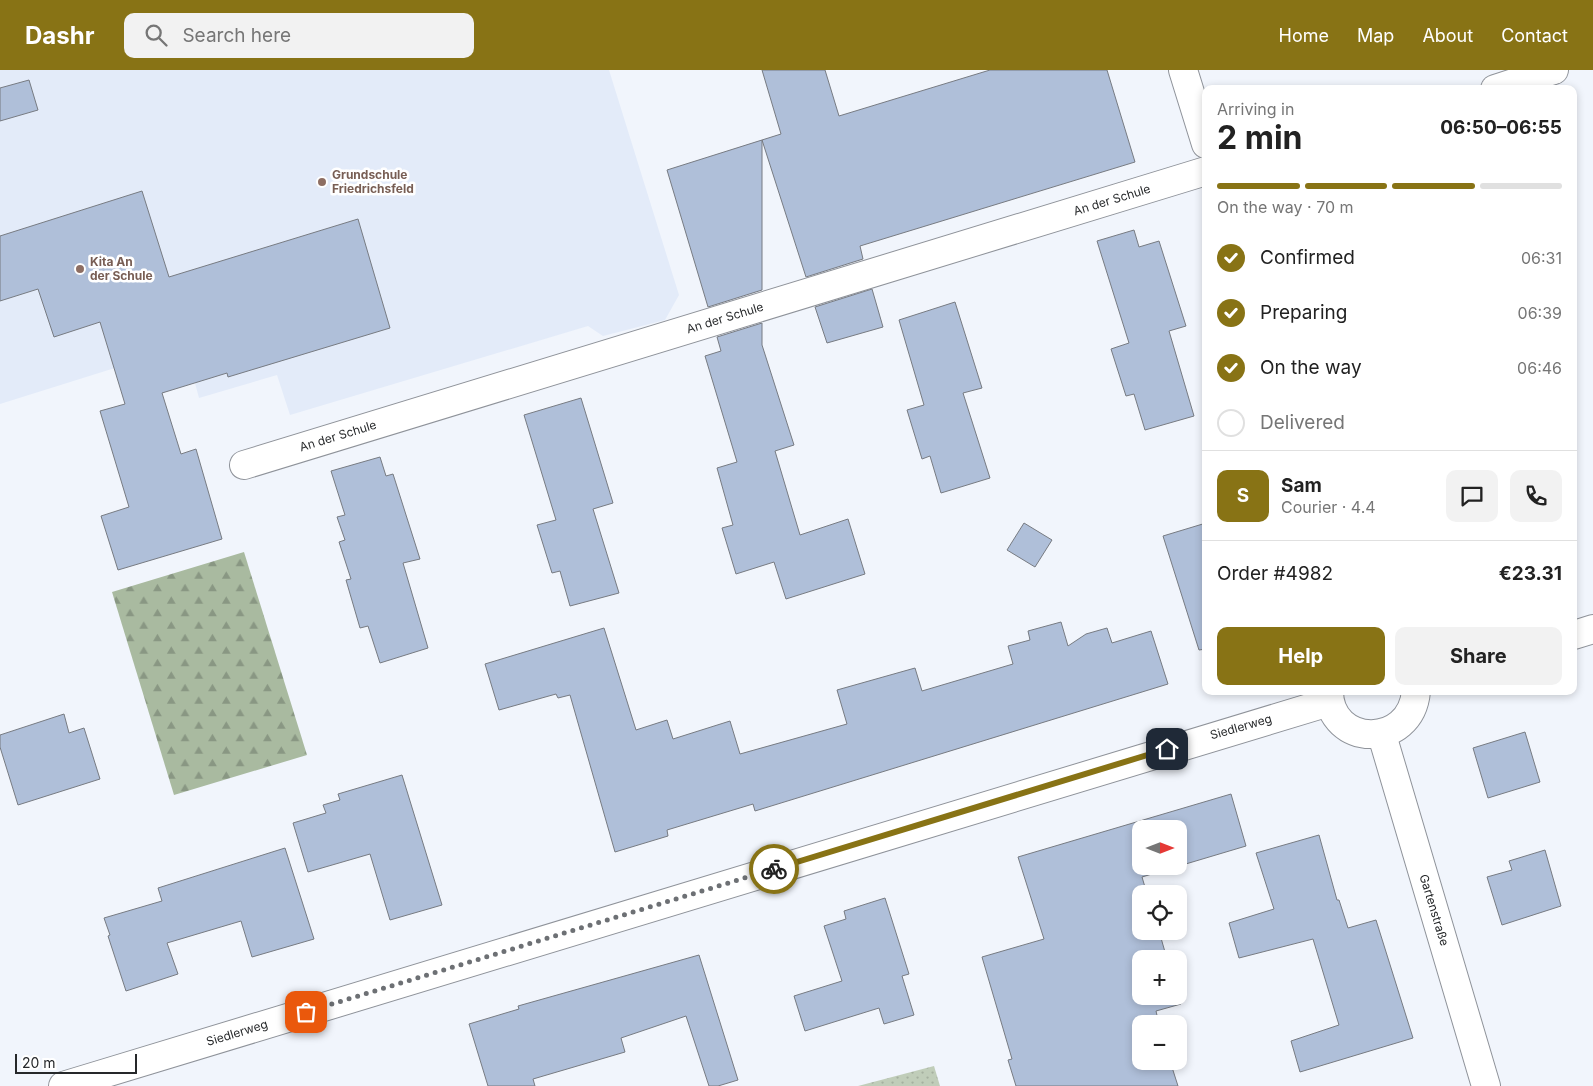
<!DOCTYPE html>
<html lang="en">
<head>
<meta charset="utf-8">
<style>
	:root { --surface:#fff; --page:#f2f2f2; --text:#222; --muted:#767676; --line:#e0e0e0; --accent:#887315 }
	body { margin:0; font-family:Inter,sans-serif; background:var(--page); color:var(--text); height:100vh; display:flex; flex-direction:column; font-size:19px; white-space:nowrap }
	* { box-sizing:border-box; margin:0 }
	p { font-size:16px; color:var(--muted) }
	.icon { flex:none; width:28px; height:28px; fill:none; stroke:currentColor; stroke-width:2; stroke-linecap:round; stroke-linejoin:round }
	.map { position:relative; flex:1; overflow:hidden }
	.side { position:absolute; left:1202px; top:15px; width:375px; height:610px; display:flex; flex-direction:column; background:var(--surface); border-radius:10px; box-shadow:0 2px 8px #0003 }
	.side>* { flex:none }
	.needle { width:32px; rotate:90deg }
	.fabs { position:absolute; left:1132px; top:750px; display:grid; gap:10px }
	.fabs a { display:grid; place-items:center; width:55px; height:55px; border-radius:10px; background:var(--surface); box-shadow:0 2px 8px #0003; font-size:25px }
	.scale { position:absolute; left:15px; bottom:12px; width:122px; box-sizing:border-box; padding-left:5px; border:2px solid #26282a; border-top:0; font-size:14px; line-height:18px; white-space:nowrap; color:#26282a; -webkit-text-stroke:4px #fff; paint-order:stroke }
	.pin { position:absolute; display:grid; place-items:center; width:42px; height:42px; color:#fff; margin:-21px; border-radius:10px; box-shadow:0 2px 8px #0006 }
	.courier { position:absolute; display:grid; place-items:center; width:50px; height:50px; margin:-25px; border:4px solid #887315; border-radius:50%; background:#fff; color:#222; box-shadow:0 1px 6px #0007 }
	.summary em { font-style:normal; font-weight:700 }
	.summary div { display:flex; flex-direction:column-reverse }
	.summary { display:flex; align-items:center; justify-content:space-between; height:85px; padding:0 15px }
	h1 { font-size:32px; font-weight:700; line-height:38px }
	.bar { display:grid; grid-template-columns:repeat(4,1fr); gap:8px 5px; align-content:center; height:60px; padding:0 15px }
	.bar i { height:6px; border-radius:4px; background:var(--line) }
	.bar .active { background:var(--accent) }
	.bar p { grid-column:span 4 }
	.line { display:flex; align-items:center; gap:12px; padding:0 15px; border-top:1px solid var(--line) }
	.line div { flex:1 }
	.round { display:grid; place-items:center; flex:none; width:52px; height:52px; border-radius:10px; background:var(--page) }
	ol { padding:0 15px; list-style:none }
	li { display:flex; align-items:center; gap:15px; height:55px }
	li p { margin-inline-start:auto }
	li .icon { padding:5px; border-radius:50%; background:var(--accent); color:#fff; stroke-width:4 }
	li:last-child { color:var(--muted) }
	li i { width:28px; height:28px; border:2px solid var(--line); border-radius:50% }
	.primary-button { display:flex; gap:10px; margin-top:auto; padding:10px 15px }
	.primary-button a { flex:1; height:58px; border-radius:10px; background:var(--accent); color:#fff; font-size:20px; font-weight:700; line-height:58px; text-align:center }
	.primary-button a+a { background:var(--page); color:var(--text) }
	header { display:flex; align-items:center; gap:30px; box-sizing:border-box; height:70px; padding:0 25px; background:var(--accent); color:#fff }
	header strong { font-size:24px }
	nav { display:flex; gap:28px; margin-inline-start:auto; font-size:18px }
	.search { width:350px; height:45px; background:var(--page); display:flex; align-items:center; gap:12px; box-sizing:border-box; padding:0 18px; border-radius:10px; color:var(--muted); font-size:19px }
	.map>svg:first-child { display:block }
</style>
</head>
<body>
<header>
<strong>Dashr</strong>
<div class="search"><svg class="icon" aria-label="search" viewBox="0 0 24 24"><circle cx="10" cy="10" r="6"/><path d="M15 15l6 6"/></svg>Search here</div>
<nav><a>Home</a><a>Map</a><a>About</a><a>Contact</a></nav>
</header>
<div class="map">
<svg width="1593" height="1016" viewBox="0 0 1593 1016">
	<defs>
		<pattern id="grass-dots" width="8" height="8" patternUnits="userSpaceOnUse" patternTransform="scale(1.25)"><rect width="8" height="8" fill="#c0cdb9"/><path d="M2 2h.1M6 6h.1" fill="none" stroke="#a5b09f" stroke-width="1.8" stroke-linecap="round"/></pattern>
		<pattern id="forest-firs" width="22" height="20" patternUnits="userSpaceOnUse" patternTransform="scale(1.25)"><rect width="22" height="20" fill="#a9baa0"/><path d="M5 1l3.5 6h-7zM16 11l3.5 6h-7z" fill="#899783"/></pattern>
	</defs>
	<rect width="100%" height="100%" fill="#f1f5fc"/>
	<path fill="#e3ebf9" d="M0 0H609L679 225 665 250 603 266 588 256 290 345 277 305 199 328 185 276 0 334Z"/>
	<path fill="url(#grass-dots)" d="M934 996 940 1016H858Z"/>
	<path fill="url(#forest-firs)" d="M244 482 307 685 174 725 112 522Z"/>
	<g fill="#afbfd9" stroke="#777b82">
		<path d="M762 0H825L839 46 990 0H1107L1135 92 860 176 863 189 806 207 762 70V220L708 237 667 100 781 64Z"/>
		<path d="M29 10 38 40 0 51V18Z"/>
		<path d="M142 121 169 207 358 149 390 258 228 307 227 303 162 323 181 384 196 379 222 469 118 500 101 446 129 437 100 341 125 334 100 252 54 267 38 219 0 231V166Z"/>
		<path d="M1134 160 1139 177 1159 171 1186 256 1169 261 1194 346 1145 360 1134 324 1126 326 1111 279 1129 273 1097 171Z"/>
		<path d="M872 219 883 257 827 273 815 237Z"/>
		<path d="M955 232 982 318 963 323 990 408 941 423 930 386 922 389 907 340 924 335 899 250Z"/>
		<path d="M762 253V275L794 375 775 381 800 465 848 449 865 504 786 529 774 492 736 504 722 458 733 455 717 398 737 392 705 286 721 281 717 267Z"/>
		<path d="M581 328 613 433 593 439 619 523 570 536 560 501 552 503 537 455 556 450 524 345Z"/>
		<path d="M380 387 386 406 393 404 420 489 403 493 428 578 380 593 368 556 360 558 346 510 351 509 339 472 345 470 337 447 345 445 331 401Z"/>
		<path d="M1024 453 1052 470 1035 497 1007 480Z"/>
		<path d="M1206 453V579L1199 580 1163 466Z"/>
		<path d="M1061 552 1068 576 1086 564 1107 558 1112 573 1151 561 1168 614 755 741 753 734 667 760 668 766 615 782 570 625 558 628 556 624 499 640 485 594 604 558 636 660 667 650 673 669 730 651 740 684 847 654 837 620 915 598 922 621 1013 594 1008 576 1030 570 1028 561Z"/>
		<path d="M64 644 69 663 84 658 100 709 18 735 0 677V665Z"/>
		<path d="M1525 662 1540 712 1488 728 1473 678Z"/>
		<path d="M402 705 442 835 390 850 370 784 308 802 293 753 326 743 323 735 340 730 338 724Z"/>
		<path d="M1231 724 1246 776 1179 796V759H1141V796H1178L1142 807 1147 824H1141V861H1159L1167 889H1141V926L1179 925 1181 934 1156 941 1159 954H1141V991H1170L1178 1016H1016L1008 990 1012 989 982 887 1044 869 1018 787Z"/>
		<path d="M1319 765 1337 830H1339L1348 858 1376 850 1413 968 1300 1002 1291 971 1339 955 1313 869 1239 888 1229 853 1274 839 1256 783Z"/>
		<path d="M285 778 314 869 252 887 241 851 167 873 178 904 126 921 108 866 110 865 104 848 162 831 158 818Z"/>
		<path d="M1545 780 1561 836 1502 855 1487 807 1512 800 1509 791Z"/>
		<path d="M885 828 909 904 902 906 914 945 884 954 879 938 805 961 794 926 842 911 824 856 846 849 844 841Z"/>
		<path d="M699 885 738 1010 718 1016H709L686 946 621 968 625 982 533 1009 535 1016H488L469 954 519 939 518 936Z"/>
	</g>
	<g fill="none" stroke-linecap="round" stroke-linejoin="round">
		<g stroke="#8f939a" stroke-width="30">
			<g id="street">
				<path d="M1183 0 1206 74"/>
				<path d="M1495 19 1554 0"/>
				<path d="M244 395 1206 101"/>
				<path d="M1574 565 1593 559"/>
				<path d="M1329 621C1329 677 1411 680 1416 621"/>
				<path d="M1382 665 1486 1016"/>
				<path d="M63 1016 1329 632"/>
			</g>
		</g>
		<use href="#street" stroke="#fff" stroke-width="28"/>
	</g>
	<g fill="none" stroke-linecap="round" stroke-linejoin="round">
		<path stroke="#6d7074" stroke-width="5" stroke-dasharray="0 9" d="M306 942 774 799"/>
		<path stroke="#887315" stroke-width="6" d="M774 799 1167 679"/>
	</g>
	<g fill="#8d6e63" stroke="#fff" stroke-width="2">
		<circle cx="322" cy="112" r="5"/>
		<circle cx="80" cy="199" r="5"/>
	</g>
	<g text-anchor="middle" stroke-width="5" stroke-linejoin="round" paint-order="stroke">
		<g font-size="12" font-weight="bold" fill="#785e54" stroke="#fff" text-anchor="start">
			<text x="332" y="109">Grundschule<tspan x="332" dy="14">Friedrichsfeld</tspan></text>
			<text x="90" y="196">Kita An<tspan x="90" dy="14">der Schule</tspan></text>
		</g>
		<g font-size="12" fill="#26282a" stroke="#fff">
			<text transform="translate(1112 130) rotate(-17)" y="4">An der Schule</text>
			<text transform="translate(725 248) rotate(-17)" y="4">An der Schule</text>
			<text transform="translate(338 366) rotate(-17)" y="4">An der Schule</text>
			<text transform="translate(1241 657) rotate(-16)" y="4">Siedlerweg</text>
			<text transform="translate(1434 840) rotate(73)" y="4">Gartenstraße</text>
			<text transform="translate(237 963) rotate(-17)" y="4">Siedlerweg</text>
		</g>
	</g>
</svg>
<div class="fabs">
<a><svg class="needle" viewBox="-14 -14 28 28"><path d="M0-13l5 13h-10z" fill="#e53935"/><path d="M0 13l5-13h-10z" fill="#767676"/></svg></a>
<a><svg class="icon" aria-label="locate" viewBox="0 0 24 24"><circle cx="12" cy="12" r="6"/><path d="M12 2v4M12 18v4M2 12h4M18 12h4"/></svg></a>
<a>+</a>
<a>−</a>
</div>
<div class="scale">20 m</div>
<div class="pin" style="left:306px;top:942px;background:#ea580c"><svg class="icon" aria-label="bag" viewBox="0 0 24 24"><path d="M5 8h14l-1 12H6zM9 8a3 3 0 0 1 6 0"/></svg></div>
<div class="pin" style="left:1167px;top:679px;background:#1f2937"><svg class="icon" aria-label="home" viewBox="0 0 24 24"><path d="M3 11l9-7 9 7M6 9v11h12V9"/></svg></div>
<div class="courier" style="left:774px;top:799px"><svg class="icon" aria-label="bike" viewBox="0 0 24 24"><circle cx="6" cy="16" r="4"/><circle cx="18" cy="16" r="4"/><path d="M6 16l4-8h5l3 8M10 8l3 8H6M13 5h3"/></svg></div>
<section class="side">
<div class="summary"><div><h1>2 min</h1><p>Arriving in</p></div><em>06:50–06:55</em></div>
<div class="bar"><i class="active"></i><i class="active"></i><i class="active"></i><i></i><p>On the way · 70 m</p></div>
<ol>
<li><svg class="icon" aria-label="check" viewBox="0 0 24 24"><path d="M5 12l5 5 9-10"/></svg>Confirmed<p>06:31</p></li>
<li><svg class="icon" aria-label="check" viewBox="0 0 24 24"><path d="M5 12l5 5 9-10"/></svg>Preparing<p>06:39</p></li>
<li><svg class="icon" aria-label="check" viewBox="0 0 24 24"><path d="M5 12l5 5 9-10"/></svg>On the way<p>06:46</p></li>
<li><i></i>Delivered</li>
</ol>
<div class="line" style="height:90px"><b class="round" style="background:var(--accent);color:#fff">S</b><div><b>Sam</b><p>Courier · 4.4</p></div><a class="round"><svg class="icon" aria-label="chat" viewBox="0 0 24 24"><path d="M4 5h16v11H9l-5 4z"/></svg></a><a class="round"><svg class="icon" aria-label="phone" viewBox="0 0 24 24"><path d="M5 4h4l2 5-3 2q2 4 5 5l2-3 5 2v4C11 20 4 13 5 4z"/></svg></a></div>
<div class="line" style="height:65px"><div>Order #4982</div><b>€23.31</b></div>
<div class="primary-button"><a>Help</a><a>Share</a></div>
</section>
</div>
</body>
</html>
